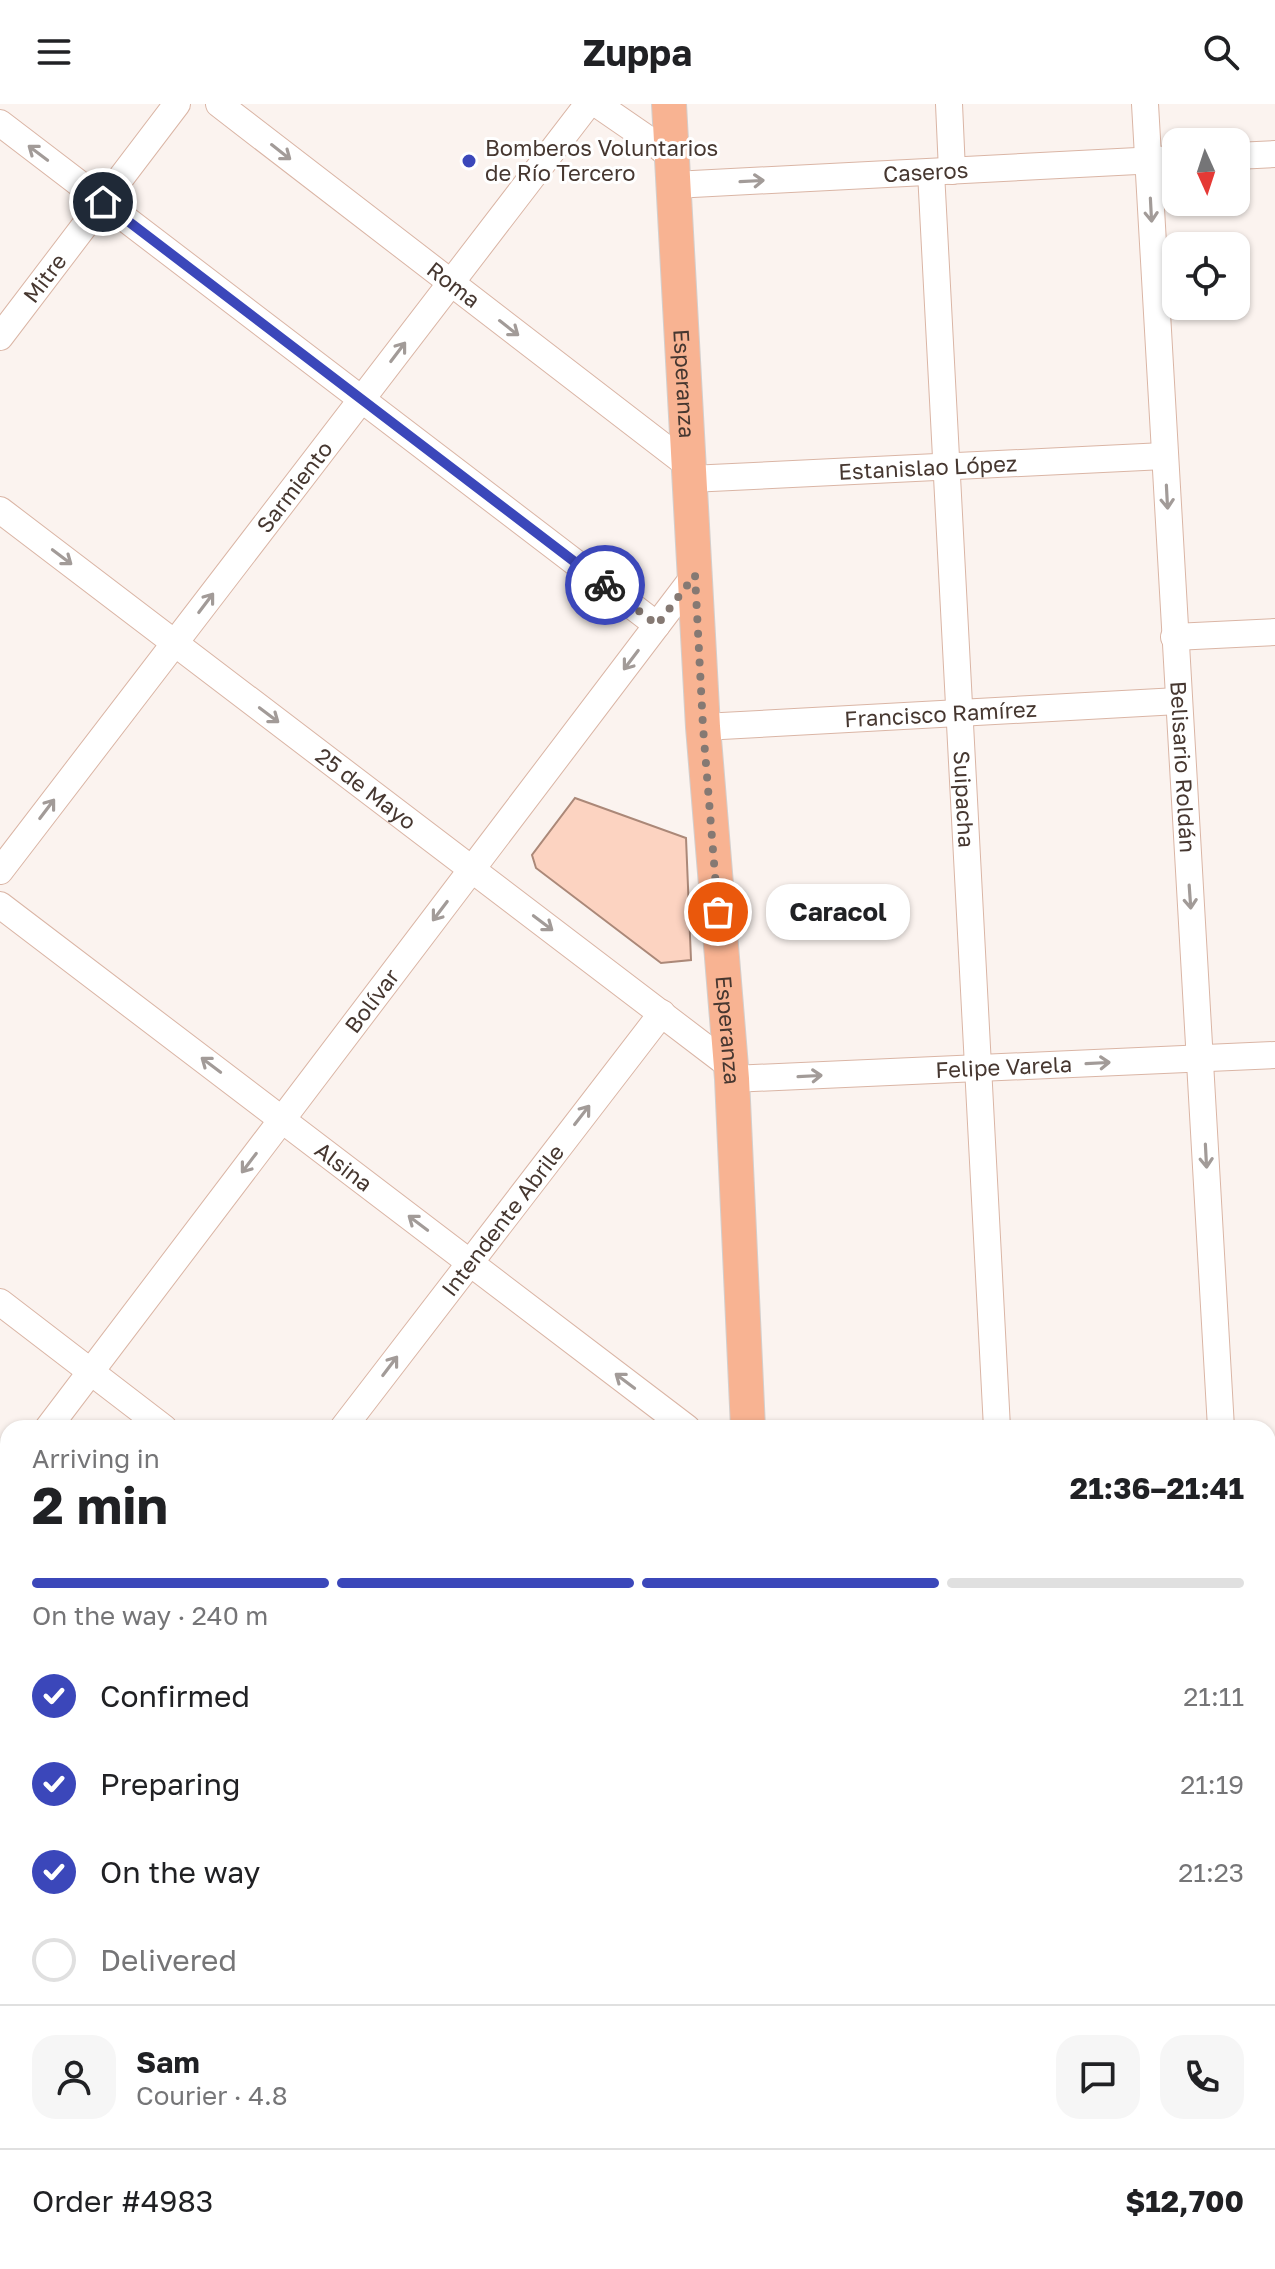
<!DOCTYPE html>
<html lang="en">
<head>
<meta charset="utf-8">
<style>
	:root { --surface:#fff; --page:#f6f6f6; --text:#202124; --muted:#757577; --line:#e0e0e0; --accent:#3b47ba }
	body { margin:0; font-family:"Golos Text",sans-serif; background:var(--page); color:var(--text); height:100vh; display:flex; flex-direction:column; font-size:30px; white-space:nowrap }
	* { box-sizing:border-box; margin:0 }
	p { font-size:26px; color:var(--muted) }
	.icon { flex:none; width:44px; height:44px; fill:none; stroke:currentColor; stroke-width:2; stroke-linecap:round; stroke-linejoin:round }
	.map { position:relative; flex:1; overflow:hidden }
	.drawer { position:absolute; left:0px; top:1316px; width:1276px; height:850px; display:flex; flex-direction:column; background:var(--surface); border-radius:24px 24px 0 0; box-shadow:0 2px 6px #0004 }
	.drawer>* { flex:none }
	.needle { width:52px; rotate:177deg }
	.tools { position:absolute; left:1162px; top:24px; display:grid; gap:16px }
	.tools a { display:grid; place-items:center; width:88px; height:88px; border-radius:16px; background:var(--surface); box-shadow:0 2px 6px #0004; font-size:40px }
	.pin { position:absolute; display:grid; place-items:center; width:68px; height:68px; color:#fff; margin:-34px; border:4px solid #fff; border-radius:50%; box-shadow:0 2px 8px #0007 }
	.courier { position:absolute; display:grid; place-items:center; width:80px; height:80px; margin:-40px; border:6px solid #3b47ba; border-radius:50%; background:#fff; color:#222; box-shadow:0 2px 10px #0007 }
	.bubble { position:absolute; height:56px; border-radius:24px; background:var(--surface); box-shadow:0 2px 6px #0004; font-size:26px; font-weight:700; line-height:56px; text-align:center }
	.summary em { font-style:normal; font-weight:700 }
	.summary div { display:flex; flex-direction:column-reverse }
	.summary { display:flex; align-items:center; justify-content:space-between; height:136px; padding:0 32px }
	h1 { font-size:52px; font-weight:700; line-height:60px }
	.bar { display:grid; grid-template-columns:repeat(4,1fr); gap:12px 8px; align-content:center; height:96px; padding:0 32px }
	.bar i { height:10px; border-radius:6px; background:var(--line) }
	.bar .selected { background:var(--accent) }
	.bar p { grid-column:span 4 }
	.line { display:flex; align-items:center; gap:20px; padding:0 32px; border-top:2px solid var(--line) }
	.line div { flex:1 }
	.round { display:grid; place-items:center; flex:none; width:84px; height:84px; border-radius:24px; background:var(--page) }
	ol { padding:0 32px; list-style:none }
	li { display:flex; align-items:center; gap:24px; height:88px }
	li p { margin-inline-start:auto }
	li .icon { padding:8px; border-radius:50%; background:var(--accent); color:#fff; stroke-width:4 }
	li:last-child { color:var(--muted) }
	li i { width:44px; height:44px; border:4px solid var(--line); border-radius:50% }
	header { display:flex; justify-content:space-between; align-items:center; height:104px; padding:0 32px; background:var(--surface); font-size:36px; font-weight:700 }
	.map>svg:first-child { display:block }
</style>
</head>
<body>
<header><svg class="icon" aria-label="menu" viewBox="0 0 24 24"><path d="M4 6h16M4 12h16M4 18h16"/></svg>Zuppa<svg class="icon" aria-label="search" viewBox="0 0 24 24"><circle cx="10" cy="10" r="6"/><path d="M15 15l6 6"/></svg></header>
<div class="map">
<svg width="1275" height="2165" viewBox="0 0 1275 2165">
	<rect width="100%" height="100%" fill="#fbf3ef"/>
	<path fill="#fcd3c1" stroke="#ab8878" stroke-width="2" d="M575 694 686 734 691 856 661 859 536 764 532 751Z"/>
	<g fill="none" stroke-linecap="round" stroke-linejoin="round">
		<g stroke="#dab5a5" stroke-width="28">
			<g id="minor">
				<path id="s1" d="M219 0 689 362"/>
				<path d="M597 0 658 42 672 54"/>
				<path d="M949 0 952 67"/>
				<path id="s2" d="M1145 0 1221 1324"/>
				<path d="M0 19 657 521"/>
				<path d="M1236 52 1275 50"/>
				<path id="s3" d="M931 68 997 1324"/>
				<path id="s4" d="M674 81 1176 55"/>
				<path id="s5" d="M0 233 177 0"/>
				<path id="s6" d="M690 375 1164 352"/>
				<path id="s7" d="M0 406 730 962"/>
				<path d="M1174 533 1275 528"/>
				<path id="s8" d="M703 623 1178 597"/>
				<path id="s9" d="M0 767 588 0"/>
				<path id="s10" d="M0 801 687 1324"/>
				<path id="s11" d="M732 975 1275 951"/>
				<path d="M0 1198 164 1324"/>
				<path id="s12" d="M48 1324 695 471"/>
				<path id="s13" d="M343 1324 662 909"/>
				<path d="M1268 1384H1275"/>
				<path d="M0 1387 8 1376"/>
				<path d="M0 1511H8"/>
				<path d="M0 1984 8 1990"/>
				<path d="M1268 2131 1270 2165"/>
				<path d="M242 2158 251 2165"/>
				<path d="M592 2165 597 2158"/>
			</g>
		</g>
		<g stroke="#d3cfcd" stroke-width="36">
			<g id="major">
				<path id="s14" d="M669 0 703 623 732 975 748 1324"/>
				<path d="M0 1588 8 1594"/>
				<path d="M1268 1886H1275"/>
				<path d="M1 1911 8 1918"/>
				<path d="M1268 1912 1275 1911"/>
				<path d="M0 1966 8 1967"/>
				<path d="M762 2158 772 2165"/>
				<path d="M193 2165 198 2158"/>
			</g>
		</g>
		<use href="#minor" stroke="#fff" stroke-width="26"/>
		<use href="#major" stroke="#f8b392" stroke-width="34"/>
	</g>
	<defs><path id="oneway-shaft" d="M-6 0H5M1.5-3L5.5 0L1.5 3" fill="none" stroke-width="1.6" stroke-linecap="round" stroke-linejoin="round" transform="scale(2)"/></defs>
	<g stroke="#a29b98">
		<use href="#oneway-shaft" transform="translate(281 48) rotate(38)"/>
		<use href="#oneway-shaft" transform="translate(38 49) rotate(-143)"/>
		<use href="#oneway-shaft" transform="translate(752 77) rotate(-3)"/>
		<use href="#oneway-shaft" transform="translate(1151 106) rotate(87)"/>
		<use href="#oneway-shaft" transform="translate(509 224) rotate(38)"/>
		<use href="#oneway-shaft" transform="translate(398 248) rotate(-53)"/>
		<use href="#oneway-shaft" transform="translate(1167 393) rotate(87)"/>
		<use href="#oneway-shaft" transform="translate(62 453) rotate(37)"/>
		<use href="#oneway-shaft" transform="translate(206 499) rotate(-53)"/>
		<use href="#oneway-shaft" transform="translate(631 556) rotate(127)"/>
		<use href="#oneway-shaft" transform="translate(269 611) rotate(37)"/>
		<use href="#oneway-shaft" transform="translate(47 705) rotate(-53)"/>
		<use href="#oneway-shaft" transform="translate(1190 793) rotate(86)"/>
		<use href="#oneway-shaft" transform="translate(440 807) rotate(127)"/>
		<use href="#oneway-shaft" transform="translate(543 819) rotate(37)"/>
		<use href="#oneway-shaft" transform="translate(1098 959) rotate(-3)"/>
		<use href="#oneway-shaft" transform="translate(211 961) rotate(-143)"/>
		<use href="#oneway-shaft" transform="translate(810 972) rotate(-3)"/>
		<use href="#oneway-shaft" transform="translate(582 1011) rotate(-52)"/>
		<use href="#oneway-shaft" transform="translate(1206 1052) rotate(87)"/>
		<use href="#oneway-shaft" transform="translate(249 1059) rotate(127)"/>
		<use href="#oneway-shaft" transform="translate(418 1119) rotate(-143)"/>
		<use href="#oneway-shaft" transform="translate(390 1262) rotate(-53)"/>
		<use href="#oneway-shaft" transform="translate(625 1277) rotate(-143)"/>
	</g>
	<g fill="none" stroke-linecap="round" stroke-linejoin="round">
		<path stroke="#857973" stroke-width="8" stroke-dasharray="0 14.4" d="M605 481 657 521 695 471 703 623 718 808"/>
		<path stroke="#3b47ba" stroke-width="10" d="M103 98 605 481"/>
	</g>
	<circle fill="#3b47ba" stroke="#fff" stroke-width="3" cx="469" cy="57" r="8"/>
	<g text-anchor="middle" stroke-width="6" stroke-linejoin="round" paint-order="stroke">
		<g font-size="22" fill="#463730" stroke="#fff" text-anchor="start">
			<text x="485" y="52">Bomberos Voluntarios<tspan x="485" dy="25">de Río Tercero</tspan></text>
		</g>
		<g font-size="22" fill="#463730" stroke="#fff">
			<text dy="8" stroke="none"><textPath href="#s4" startOffset="252">Caseros</textPath></text>
			<text dy="8" stroke="none"><textPath href="#s5" startOffset="74">Mitre</textPath></text>
			<text dy="8" stroke="none"><textPath href="#s1" startOffset="296">Roma</textPath></text>
			<text dy="8" stroke="none"><textPath href="#s14" startOffset="280">Esperanza</textPath></text>
			<text dy="8" stroke="none"><textPath href="#s6" startOffset="238">Estanislao López</textPath></text>
			<text dy="8" stroke="none"><textPath href="#s9" startOffset="484">Sarmiento</textPath></text>
			<text dy="8" stroke="none"><textPath href="#s8" startOffset="238">Francisco Ramírez</textPath></text>
			<text dy="8" stroke="none"><textPath href="#s2" startOffset="664">Belisario Roldán</textPath></text>
			<text dy="8" stroke="none"><textPath href="#s7" startOffset="460">25 de Mayo</textPath></text>
			<text dy="8" stroke="none"><textPath href="#s3" startOffset="628">Suipacha</textPath></text>
			<text dy="8" stroke="none"><textPath href="#s12" startOffset="536">Bolívar</textPath></text>
			<text dy="8" stroke="none"><textPath href="#s14" startOffset="928">Esperanza</textPath></text>
			<text dy="8" stroke="none"><textPath href="#s11" startOffset="272">Felipe Varela</textPath></text>
			<text dy="8" stroke="none"><textPath href="#s10" startOffset="432">Alsina</textPath></text>
			<text dy="8" stroke="none"><textPath href="#s13" startOffset="262">Intendente Abrile</textPath></text>
		</g>
	</g>
</svg>
<div class="tools">
<a><svg class="needle" viewBox="-14 -14 28 28"><path d="M0-13l5 13h-10z" fill="#e53935"/><path d="M0 13l5-13h-10z" fill="#757577"/></svg></a>
<a><svg class="icon" aria-label="locate" viewBox="0 0 24 24"><circle cx="12" cy="12" r="6"/><path d="M12 2v4M12 18v4M2 12h4M18 12h4"/></svg></a>
</div>
<div class="pin" style="left:718px;top:808px;background:#ea580c"><svg class="icon" aria-label="bag" viewBox="0 0 24 24"><path d="M5 8h14l-1 12H6zM9 8a3 3 0 0 1 6 0"/></svg></div>
<div class="pin" style="left:103px;top:98px;background:#1f2937"><svg class="icon" aria-label="home" viewBox="0 0 24 24"><path d="M3 11l9-7 9 7M6 9v11h12V9"/></svg></div>
<div class="courier" style="left:605px;top:481px"><svg class="icon" aria-label="bike" viewBox="0 0 24 24"><circle cx="6" cy="16" r="4"/><circle cx="18" cy="16" r="4"/><path d="M6 16l4-8h5l3 8M10 8l3 8H6M13 5h3"/></svg></div>
<div class="bubble" style="left:766px;top:780px;width:144px">Caracol</div>
<section class="drawer">
<div class="summary"><div><h1>2 min</h1><p>Arriving in</p></div><em>21:36–21:41</em></div>
<div class="bar"><i class="selected"></i><i class="selected"></i><i class="selected"></i><i></i><p>On the way · 240 m</p></div>
<ol>
<li><svg class="icon" aria-label="check" viewBox="0 0 24 24"><path d="M5 12l5 5 9-10"/></svg>Confirmed<p>21:11</p></li>
<li><svg class="icon" aria-label="check" viewBox="0 0 24 24"><path d="M5 12l5 5 9-10"/></svg>Preparing<p>21:19</p></li>
<li><svg class="icon" aria-label="check" viewBox="0 0 24 24"><path d="M5 12l5 5 9-10"/></svg>On the way<p>21:23</p></li>
<li><i></i>Delivered</li>
</ol>
<div class="line" style="height:144px"><a class="round"><svg class="icon" aria-label="person" viewBox="0 0 24 24"><circle cx="12" cy="8" r="4"/><path d="M4 21q1-7 8-7t8 7"/></svg></a><div><b>Sam</b><p>Courier · 4.8</p></div><a class="round"><svg class="icon" aria-label="chat" viewBox="0 0 24 24"><path d="M4 5h16v11H9l-5 4z"/></svg></a><a class="round"><svg class="icon" aria-label="phone" viewBox="0 0 24 24"><path d="M5 4h4l2 5-3 2q2 4 5 5l2-3 5 2v4C11 20 4 13 5 4z"/></svg></a></div>
<div class="line" style="height:104px"><div>Order #4983</div><b>$12,700</b></div>
</section>
</div>
</body>
</html>
